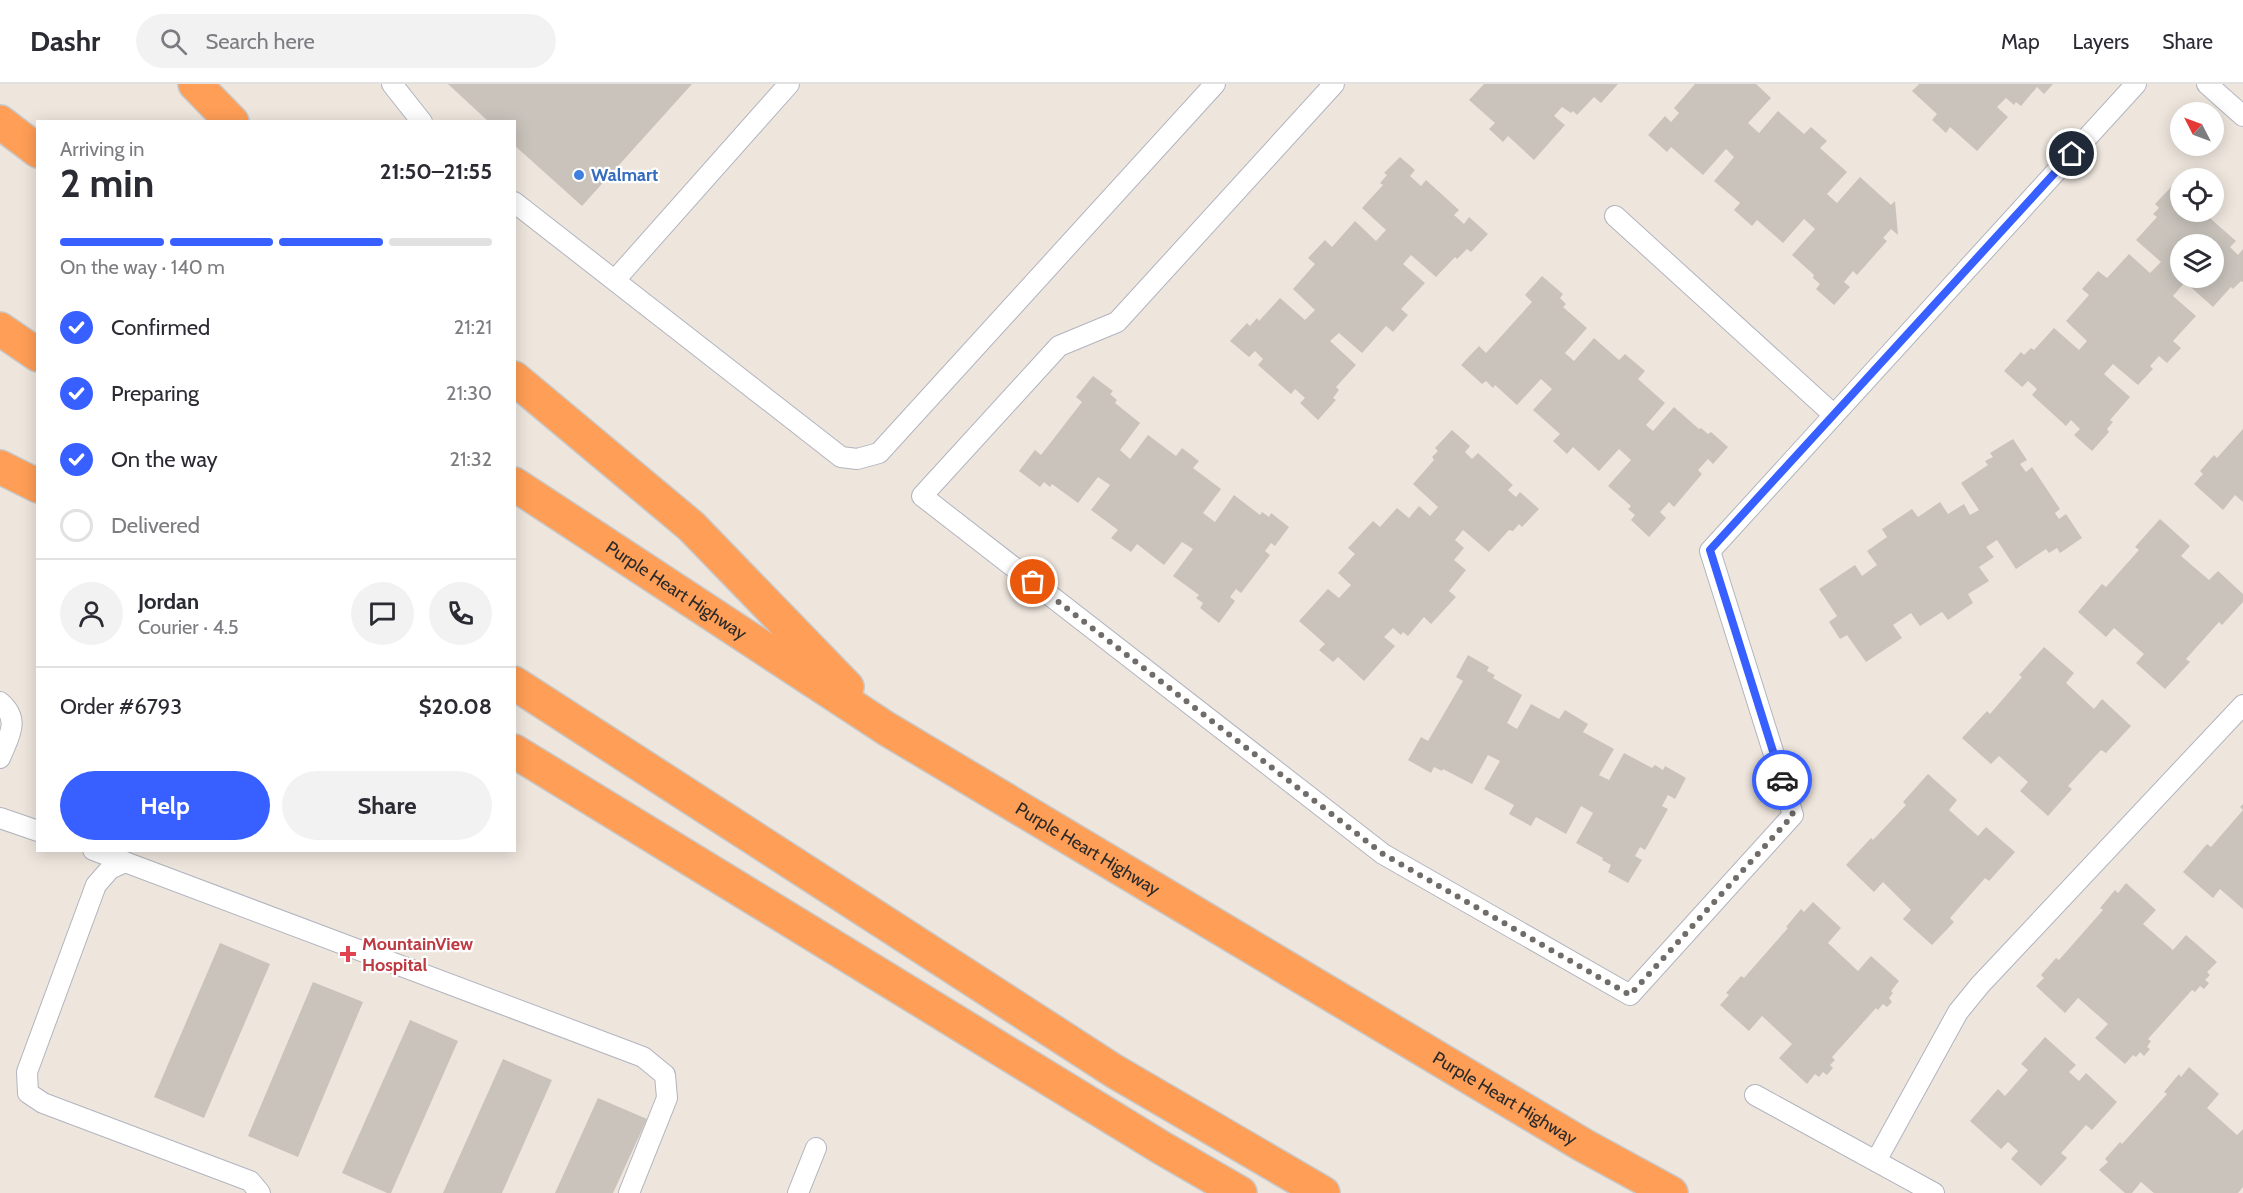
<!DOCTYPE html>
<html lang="en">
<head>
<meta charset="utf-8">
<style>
	:root { --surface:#fff; --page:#f2f2f3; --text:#2b2b33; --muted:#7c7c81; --line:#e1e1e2; --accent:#385fff }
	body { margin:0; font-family:Cabin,sans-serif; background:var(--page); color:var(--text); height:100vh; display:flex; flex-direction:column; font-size:22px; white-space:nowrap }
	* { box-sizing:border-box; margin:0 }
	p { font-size:20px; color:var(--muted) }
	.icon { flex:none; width:33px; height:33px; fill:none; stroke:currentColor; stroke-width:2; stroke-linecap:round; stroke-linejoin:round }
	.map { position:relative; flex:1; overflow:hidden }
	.sheet { position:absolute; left:36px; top:36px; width:480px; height:732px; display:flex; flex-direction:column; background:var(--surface); border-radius:0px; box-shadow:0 3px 15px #0003 }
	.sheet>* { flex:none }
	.needle { width:39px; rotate:312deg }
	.buttons { position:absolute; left:2170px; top:18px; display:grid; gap:12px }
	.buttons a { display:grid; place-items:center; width:54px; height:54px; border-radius:50%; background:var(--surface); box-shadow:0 3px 15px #0003; font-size:30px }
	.pin { position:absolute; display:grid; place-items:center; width:51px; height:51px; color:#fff; margin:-26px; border:3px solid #fff; border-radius:50%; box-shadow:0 2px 6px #0007 }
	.courier { position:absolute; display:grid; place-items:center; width:60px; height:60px; margin:-30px; border:4px solid #385fff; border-radius:50%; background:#fff; color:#222; box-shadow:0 2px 8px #0007 }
	.head em { font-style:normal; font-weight:800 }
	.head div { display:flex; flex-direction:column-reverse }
	.head { display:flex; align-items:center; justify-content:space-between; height:102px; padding:0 24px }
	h1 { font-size:39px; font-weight:800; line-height:45px }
	.bar { display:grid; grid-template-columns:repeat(4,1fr); gap:9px 6px; align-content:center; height:72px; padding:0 24px }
	.bar i { height:8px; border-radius:4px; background:var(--line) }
	.bar .active { background:var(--accent) }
	.bar p { grid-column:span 4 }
	.line { display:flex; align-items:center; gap:15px; padding:0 24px; border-top:2px solid var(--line) }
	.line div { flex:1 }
	.round { display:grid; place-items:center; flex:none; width:63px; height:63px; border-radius:32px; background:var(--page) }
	ol { padding:0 24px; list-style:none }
	li { display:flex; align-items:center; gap:18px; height:66px }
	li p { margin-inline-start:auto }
	li .icon { padding:6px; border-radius:50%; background:var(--accent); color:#fff; stroke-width:4 }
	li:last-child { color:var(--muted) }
	li i { width:33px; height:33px; border:3px solid var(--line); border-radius:50% }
	.action { display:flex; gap:12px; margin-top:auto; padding:12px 24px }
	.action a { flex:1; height:69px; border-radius:36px; background:var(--accent); color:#fff; font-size:24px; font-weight:800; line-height:69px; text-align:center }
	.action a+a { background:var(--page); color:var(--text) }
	header { display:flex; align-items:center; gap:36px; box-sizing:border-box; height:84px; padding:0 30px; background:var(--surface); border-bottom:2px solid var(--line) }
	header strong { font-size:28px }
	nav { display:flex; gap:33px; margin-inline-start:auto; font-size:21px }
	.search { width:420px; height:54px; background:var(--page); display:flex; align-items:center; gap:15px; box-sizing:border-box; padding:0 21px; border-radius:33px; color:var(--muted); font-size:22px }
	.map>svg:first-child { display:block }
</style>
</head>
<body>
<header>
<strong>Dashr</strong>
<div class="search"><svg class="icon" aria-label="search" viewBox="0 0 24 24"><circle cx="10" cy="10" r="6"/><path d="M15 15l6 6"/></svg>Search here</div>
<nav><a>Map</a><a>Layers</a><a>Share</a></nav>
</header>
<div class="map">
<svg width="2243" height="1109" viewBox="0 0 2243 1109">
	<rect width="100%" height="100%" fill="#eee6dd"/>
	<g fill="#c9c3bc" fill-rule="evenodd">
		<path d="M448 0H692L582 122 514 61V38H489Z"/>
		<path d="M1484 0H1618L1601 19 1594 13 1577 31 1573 27 1571 29 1562 23 1554 32 1565 41 1534 76 1508 52 1503 58 1489 45 1495 39 1469 16Z"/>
		<path d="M1695 0H1756L1771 14 1748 39 1759 49 1778 27 1804 50 1811 43 1827 57 1820 64 1847 88 1827 110 1837 119 1860 93 1891 121 1895 117 1898 151 1891 145 1883 154 1887 157 1857 191 1853 187 1844 198 1850 203 1834 221 1816 205 1820 200 1813 194 1814 191 1792 171 1815 145 1804 135 1783 159 1757 136 1752 142 1734 126 1740 119 1714 97 1734 73 1726 65 1703 91 1671 63 1667 68 1648 51 1665 32 1671 38 1679 29 1674 24Z"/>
		<path d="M1919 0H2053L2044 10 2037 3 2021 22 2016 18 2014 21 2006 14 1997 23 2008 33 1977 67 1950 43 1946 49 1932 36 1937 30 1912 7Z"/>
		<path d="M1400 73 1415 86 1410 92 1421 102 1426 96 1459 126 1454 131 1464 140 1469 133 1488 150 1471 168 1467 165 1457 175 1455 173 1436 193 1411 171 1403 180 1425 199 1401 225 1408 231 1393 248 1386 242 1362 269 1339 249 1330 257 1356 281 1336 303 1339 306 1333 314 1336 316 1318 336 1300 319 1305 314 1295 305 1291 310 1258 281 1263 275 1255 267 1249 273 1230 257 1247 239 1250 242 1257 234 1259 237 1280 214 1305 236 1315 226 1293 205 1315 180 1308 174 1325 156 1332 163 1355 137 1376 157 1386 146 1362 124 1383 101 1380 99 1387 91 1384 89Z"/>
		<path d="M2174 100 2181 107V128H2191L2195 131 2198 128H2203L2236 157 2230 163 2238 171 2243 165V198L2241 197 2233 205 2231 203 2213 223 2185 198 2173 212 2196 232 2173 257 2181 264 2167 279 2159 272 2150 282 2153 285 2138 301 2113 280 2104 290 2130 313 2110 336 2113 338 2107 345 2109 348 2092 367 2074 351 2080 345 2071 336 2066 342 2032 311 2037 305 2028 297 2022 303 2004 287 2021 268 2024 271 2031 264 2034 266 2054 244 2079 266 2087 257 2066 237 2089 211 2082 205 2098 187 2107 194 2129 170 2150 189 2161 178 2136 156 2157 133 2153 130 2159 124 2155 120ZM2181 160H2214V194H2181Z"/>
		<path d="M1542 192 1563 210 1560 214 1566 220 1563 223 1587 244 1565 269 1574 277 1594 254 1619 276 1625 270 1645 287 1638 295 1665 319 1646 341 1653 347 1674 323 1699 345 1701 344 1708 350 1711 348 1728 363 1713 380 1708 375 1698 386 1702 390 1674 423 1669 418 1660 428 1666 434 1649 453 1631 436 1635 431 1628 425 1631 422 1608 402 1631 376 1619 365 1599 387 1573 363 1567 370 1553 357 1560 350 1533 326 1552 305 1541 295 1517 321 1495 301 1493 304 1486 297 1482 300 1461 281 1479 262 1486 269 1532 218 1525 211Z"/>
		<path d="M1093 292 1113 307 1110 310 1117 316 1115 319 1140 339 1120 366 1130 375 1148 351 1176 372 1182 364 1199 377 1193 384 1221 405 1203 429 1215 438 1234 411 1260 431 1262 428 1269 433 1271 429 1289 443 1275 462 1271 459 1265 467 1270 471 1241 509 1236 505 1230 513 1235 517 1219 539 1200 524 1203 519 1196 514 1199 511 1173 492 1193 465 1182 458 1164 481 1137 460 1131 468 1111 454 1118 446 1091 426 1110 401 1098 393 1078 419 1052 400 1050 403 1044 398 1040 403 1019 387 1035 366 1041 371 1082 318 1076 313Z"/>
		<path d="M2243 345V418L2235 411 2223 426 2194 400 2203 390 2200 387 2214 371 2217 374Z"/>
		<path d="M1452 346 1470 362 1465 368 1472 375 1478 369 1513 401 1508 406 1516 413 1520 408 1539 425 1522 443 1519 440 1513 447 1509 446 1489 468 1463 446 1455 456 1464 464 1454 476 1466 486 1449 507 1456 513 1431 540 1424 533 1408 552 1403 548 1401 551 1393 544 1384 553 1395 562 1364 597 1338 573 1333 578 1319 566 1325 560 1299 537 1328 505 1339 514 1351 501 1338 489 1355 470 1348 464 1373 437 1380 443 1397 424 1409 434 1419 422 1430 432 1438 423 1413 400 1434 376 1432 373 1438 367 1435 364Z"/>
		<path d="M2013 355 2027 376 2020 380 2026 388 2032 383 2060 425 2055 429 2059 435 2066 430 2082 454 2060 469 2057 464 2049 469 2046 465 2016 485 1997 456 1986 463 1994 473 1979 483 1989 497 1968 510 1973 519 1948 536 1942 528 1920 542 1911 529 1893 541 1902 554 1866 578 1847 551 1840 555 1829 538 1837 532 1819 505 1855 481 1862 492 1877 481 1867 467 1887 453 1882 445 1912 425 1918 433 1940 418 1948 430 1964 420 1970 431 1979 426 1961 399 1988 381 1985 377 1993 373 1990 369Z"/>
		<path d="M2160 435 2190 462 2181 472 2209 496 2218 487 2243 510V518L2222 541 2219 538 2186 575 2190 578 2165 605 2136 579 2144 570 2114 544 2106 553 2078 528 2102 500 2106 503 2139 466 2135 463Z"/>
		<path d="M2044 563 2074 589 2066 599 2094 625 2102 615 2131 642 2106 669 2101 666 2068 702 2072 705 2048 732 2020 707 2028 698 1999 672 1991 680 1962 654 1987 627 1990 630 2022 593 2019 591Z"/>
		<path d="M1468 571 1489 583 1487 587 1495 591 1493 594 1522 611 1507 639 1517 645 1531 620 1559 635 1565 626 1588 640 1583 648 1614 665 1599 691 1609 696 1624 669 1652 684 1655 681 1663 686 1665 682 1686 694 1675 715 1668 711 1662 722 1668 725 1645 766 1640 763 1635 772 1642 776 1628 799 1608 788 1611 781 1602 776 1603 774 1576 759 1593 729 1581 722 1566 750 1536 733 1531 742 1509 730 1514 721 1484 705 1500 677 1488 671 1472 700 1443 685 1442 687 1434 683 1431 689 1408 676 1421 653 1428 657 1463 597 1456 593Z"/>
		<path d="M1928 690 1957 716 1949 726 1978 752 1986 743 2015 768 1989 797 1985 794 1950 834 1954 838 1932 861 1903 835 1911 826 1883 798 1874 808 1846 781 1871 754 1873 756 1906 721 1903 718Z"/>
		<path d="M2243 720V825L2220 805 2213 814 2183 788 2207 760 2211 763 2243 726 2240 723Z"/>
		<path d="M2126 799 2156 826 2143 840 2173 866 2186 851 2217 878 2207 888 2210 891 2205 896 2209 899 2204 905 2200 902 2195 908 2192 906 2148 955 2151 957 2147 963 2150 965 2144 972 2140 968 2136 973 2133 971 2125 980 2095 954 2108 940 2078 914 2065 929 2036 902 2044 894 2041 891 2056 874 2059 876 2103 826 2100 824 2115 806 2118 809Z"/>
		<path d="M1813 818 1841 844 1828 859 1858 887 1871 872 1899 897 1891 907 1893 909 1889 914 1892 918 1887 923 1883 920 1878 926 1876 924 1832 973 1835 976 1830 981 1833 984 1827 991 1823 988 1819 993 1815 990 1807 1000 1779 974 1792 960 1762 932 1749 947 1720 921 1729 911 1726 909 1741 892 1744 894 1788 844 1786 843 1801 825 1804 828Z"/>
		<path d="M220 859 270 880 204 1034 154 1013Z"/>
		<path d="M313 898 363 918 298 1073 248 1052Z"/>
		<path d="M410 936 458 957 391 1109H387L342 1089Z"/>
		<path d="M2045 953 2076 981 2069 988 2079 997 2086 989 2117 1018 2092 1046 2086 1041 2061 1069 2067 1074 2041 1102 2011 1075 2018 1067 2008 1058 2001 1065 1970 1037 1998 1005 2005 1012 2028 986 2021 980Z"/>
		<path d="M503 975 552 996 502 1109H443Z"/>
		<path d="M2189 983 2219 1010 2207 1024 2237 1051 2243 1045V1103L2238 1109H2154L2141 1098 2132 1109H2125L2099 1086 2108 1078 2105 1075 2120 1058 2122 1060 2167 1010 2164 1008 2179 990 2181 993Z"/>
		<path d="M598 1014 647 1035 613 1109H555Z"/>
	</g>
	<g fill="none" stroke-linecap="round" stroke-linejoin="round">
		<g stroke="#b1b4bf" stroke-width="22">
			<g id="service">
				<path d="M392 0 422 38"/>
				<path d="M1334 0 1117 238 1059 262 922 412 1383 770 1630 911 1793 731 1710 467 2136 0"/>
				<path d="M2207 0 2243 32"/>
				<path d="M514 118 841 373 857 375 879 369 1215 0"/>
				<path d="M1615 132 1834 331"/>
				<path d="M615 196 789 0"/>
				<path d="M0 618C21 636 9 652 0 674"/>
				<path d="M0 734 38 747"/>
				<path d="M93 766 125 778"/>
				<path d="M1755 1011 1934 1109"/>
				<path d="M1876 1077 1958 928 1980 901 2243 621"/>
				<path d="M260 1109 250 1097 43 1019 28 1009 27 988 96 801 110 785 125 778 643 973 665 991 667 1014 629 1109"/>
				<path d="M798 1109 816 1064"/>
			</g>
		</g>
		<g stroke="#c8c8c8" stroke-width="36">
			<g id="motorway">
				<path d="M195 0 232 38"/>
				<path d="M0 38 38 67"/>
				<path d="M0 245 38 271"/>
				<path d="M514 294 691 442 847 603"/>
				<path d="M0 383 38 402"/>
				<path id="s1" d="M514 400 887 645 1583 1061 1671 1109"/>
				<path d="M514 599 1114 987 1323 1109"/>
				<path d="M514 667 1162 1064 1240 1109"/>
			</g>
		</g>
		<use href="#service" stroke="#fff" stroke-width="20"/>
		<use href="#motorway" stroke="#ff9e56" stroke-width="33"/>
	</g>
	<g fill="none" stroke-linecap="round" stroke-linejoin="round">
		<path stroke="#6f6c69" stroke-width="6" stroke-dasharray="0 10.8" d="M1033 498 1383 770 1630 911 1793 731 1782 696"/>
		<path stroke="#385fff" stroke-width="8" d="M1782 696 1710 466 2072 70"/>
	</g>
	<circle fill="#3f7fe0" stroke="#fff" stroke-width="2" cx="579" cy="91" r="6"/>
	<path fill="#e0444e" stroke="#fff" stroke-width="2" d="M345 861h6v6h6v6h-6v6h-6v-6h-6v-6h6z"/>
	<g text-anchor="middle" stroke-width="4.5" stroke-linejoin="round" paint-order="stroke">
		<g font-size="18" font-weight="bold" fill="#366cbe" stroke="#fff" text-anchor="start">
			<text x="591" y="97">Walmart</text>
		</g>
		<g font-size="18" fill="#2b2b2b" stroke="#fff">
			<text dy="6" stroke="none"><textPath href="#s1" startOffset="194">Purple Heart Highway</textPath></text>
			<text dy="6" stroke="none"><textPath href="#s1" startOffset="680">Purple Heart Highway</textPath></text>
			<text dy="6" stroke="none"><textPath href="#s1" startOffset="1166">Purple Heart Highway</textPath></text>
		</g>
		<g font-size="18" font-weight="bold" fill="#be3a42" stroke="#fff" text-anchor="start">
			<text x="362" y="866">MountainView<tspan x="362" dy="21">Hospital</tspan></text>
		</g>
	</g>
</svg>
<div class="buttons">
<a><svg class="needle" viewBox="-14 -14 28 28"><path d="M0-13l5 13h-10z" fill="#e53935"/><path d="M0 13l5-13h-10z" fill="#7c7c81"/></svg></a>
<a><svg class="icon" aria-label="locate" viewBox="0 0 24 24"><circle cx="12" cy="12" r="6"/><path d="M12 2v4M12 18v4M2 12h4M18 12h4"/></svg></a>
<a><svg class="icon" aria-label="layers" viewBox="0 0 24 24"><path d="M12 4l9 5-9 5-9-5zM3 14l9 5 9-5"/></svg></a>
</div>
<div class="pin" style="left:1033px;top:498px;background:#ea580c"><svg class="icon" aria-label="bag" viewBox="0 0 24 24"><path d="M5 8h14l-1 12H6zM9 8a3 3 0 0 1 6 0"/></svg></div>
<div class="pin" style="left:2072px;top:70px;background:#1f2937"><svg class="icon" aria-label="home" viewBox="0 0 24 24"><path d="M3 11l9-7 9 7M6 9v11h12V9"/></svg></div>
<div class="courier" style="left:1782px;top:696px"><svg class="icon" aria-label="car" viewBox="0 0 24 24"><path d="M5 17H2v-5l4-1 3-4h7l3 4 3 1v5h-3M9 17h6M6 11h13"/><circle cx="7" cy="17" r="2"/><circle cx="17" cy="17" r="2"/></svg></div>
<section class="sheet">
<div class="head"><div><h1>2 min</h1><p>Arriving in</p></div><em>21:50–21:55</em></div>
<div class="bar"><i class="active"></i><i class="active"></i><i class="active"></i><i></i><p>On the way · 140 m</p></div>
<ol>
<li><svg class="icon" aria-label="check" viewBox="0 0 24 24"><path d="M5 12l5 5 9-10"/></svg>Confirmed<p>21:21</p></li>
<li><svg class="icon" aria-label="check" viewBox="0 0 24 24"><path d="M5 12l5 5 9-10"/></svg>Preparing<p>21:30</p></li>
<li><svg class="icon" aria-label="check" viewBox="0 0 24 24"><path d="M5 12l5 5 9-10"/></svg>On the way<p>21:32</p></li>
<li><i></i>Delivered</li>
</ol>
<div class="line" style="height:108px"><a class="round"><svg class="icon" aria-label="person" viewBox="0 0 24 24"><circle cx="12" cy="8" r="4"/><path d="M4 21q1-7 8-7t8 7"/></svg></a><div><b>Jordan</b><p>Courier · 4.5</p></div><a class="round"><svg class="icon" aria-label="chat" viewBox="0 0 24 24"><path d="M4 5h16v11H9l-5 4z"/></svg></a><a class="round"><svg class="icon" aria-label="phone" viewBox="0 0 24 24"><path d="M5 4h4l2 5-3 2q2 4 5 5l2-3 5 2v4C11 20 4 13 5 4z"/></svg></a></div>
<div class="line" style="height:78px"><div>Order #6793</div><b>$20.08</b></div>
<div class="action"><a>Help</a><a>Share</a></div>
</section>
</div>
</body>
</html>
